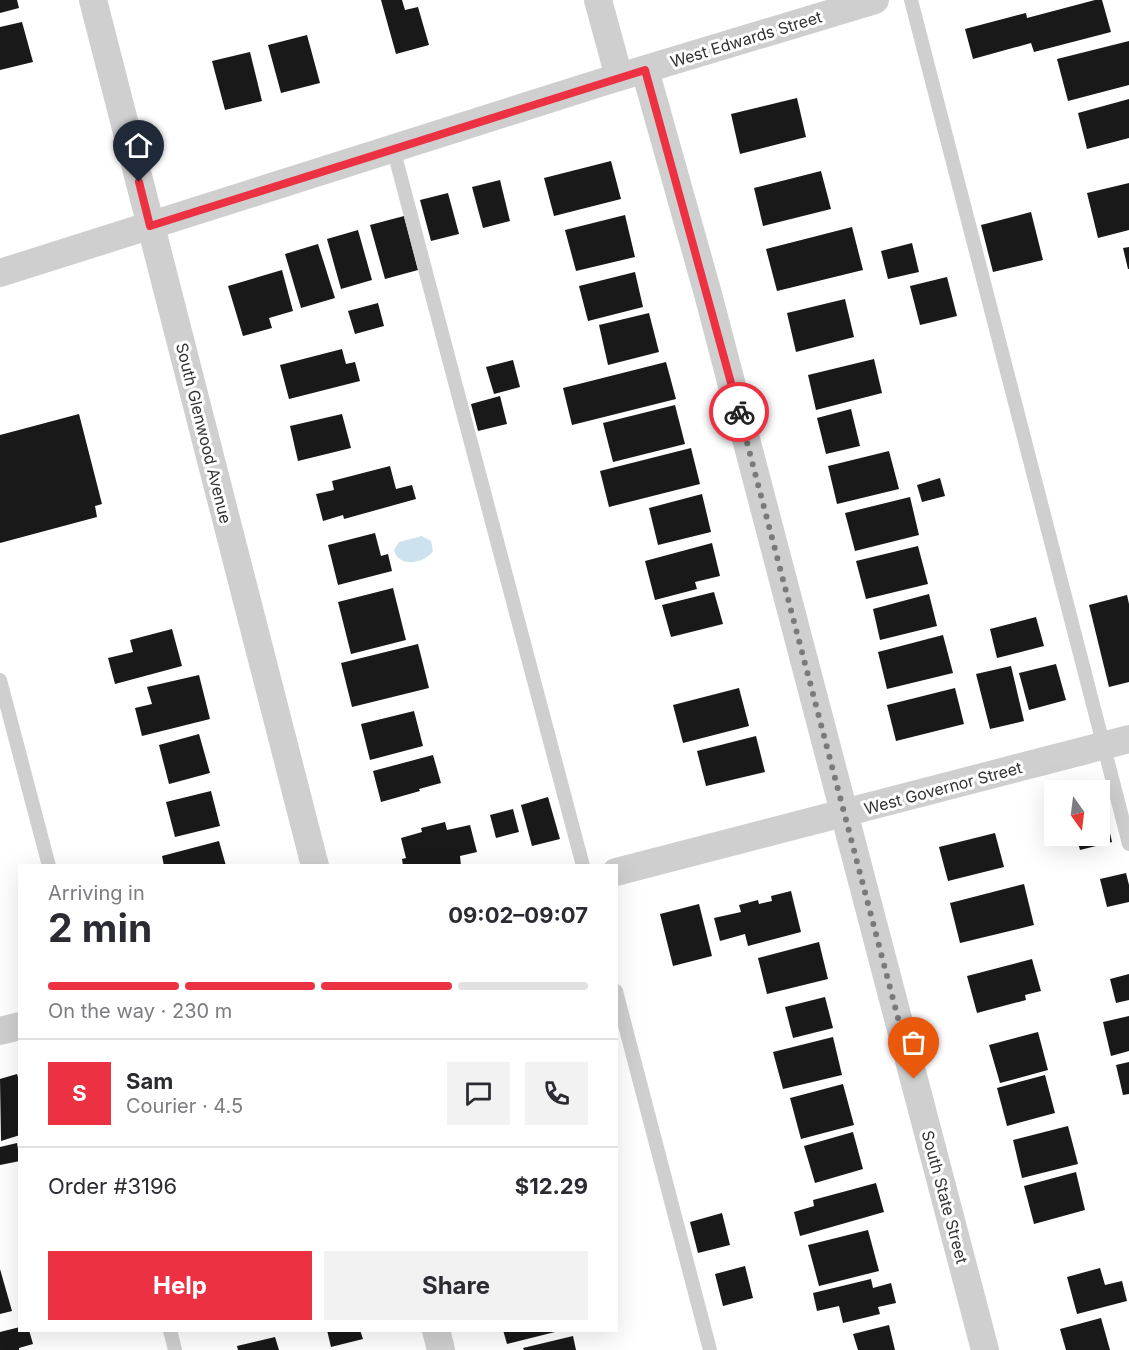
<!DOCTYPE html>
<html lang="en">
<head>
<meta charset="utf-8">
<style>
	:root { --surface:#fff; --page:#f2f2f3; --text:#2b2b33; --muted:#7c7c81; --line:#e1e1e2; --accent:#ec3143 }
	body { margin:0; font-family:Inter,sans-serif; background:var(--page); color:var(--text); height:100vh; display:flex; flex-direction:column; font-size:22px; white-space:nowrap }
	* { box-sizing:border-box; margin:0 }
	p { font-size:20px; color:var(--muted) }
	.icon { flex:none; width:33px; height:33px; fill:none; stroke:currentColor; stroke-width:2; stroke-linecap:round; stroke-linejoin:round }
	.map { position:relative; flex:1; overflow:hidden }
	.sheet { position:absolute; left:18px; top:864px; width:600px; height:468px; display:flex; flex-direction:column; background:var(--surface); border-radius:0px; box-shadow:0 6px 24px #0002 }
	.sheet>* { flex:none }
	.needle { width:39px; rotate:166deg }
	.tools { position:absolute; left:1044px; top:780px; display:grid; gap:12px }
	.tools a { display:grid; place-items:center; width:66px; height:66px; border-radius:0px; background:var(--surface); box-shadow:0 6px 24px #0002; font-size:30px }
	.pin { position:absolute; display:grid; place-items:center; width:51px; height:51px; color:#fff; margin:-62px -26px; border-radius:50% 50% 50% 0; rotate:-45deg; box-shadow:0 0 6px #0007 }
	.pin .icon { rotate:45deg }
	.courier { position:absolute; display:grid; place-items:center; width:60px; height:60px; margin:-30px; border:4px solid #ec3143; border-radius:50%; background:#fff; color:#222; box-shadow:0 2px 8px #0007 }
	.overview em { font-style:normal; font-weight:700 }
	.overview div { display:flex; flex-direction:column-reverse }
	.overview { display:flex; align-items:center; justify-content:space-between; height:102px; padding:0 30px }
	h1 { font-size:39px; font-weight:700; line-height:45px }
	.bar { display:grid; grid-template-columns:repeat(4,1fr); gap:9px 6px; align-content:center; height:72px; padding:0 30px }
	.bar i { height:8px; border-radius:4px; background:var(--line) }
	.bar .on { background:var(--accent) }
	.bar p { grid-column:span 4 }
	.line { display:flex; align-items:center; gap:15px; padding:0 30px; border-top:2px solid var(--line) }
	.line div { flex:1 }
	.round { display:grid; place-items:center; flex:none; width:63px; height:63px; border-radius:0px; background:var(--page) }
	.cta { display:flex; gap:12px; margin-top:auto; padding:12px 30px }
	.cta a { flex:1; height:69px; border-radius:0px; background:var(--accent); color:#fff; font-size:24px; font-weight:700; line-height:69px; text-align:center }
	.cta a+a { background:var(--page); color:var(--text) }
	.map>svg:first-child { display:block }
</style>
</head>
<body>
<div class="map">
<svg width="1129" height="1350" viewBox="0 0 1129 1350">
	<rect width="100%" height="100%" fill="#fff"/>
	<path fill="#cde2ef" d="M422 536 431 541 433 551C424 564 398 568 394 550L399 542Z"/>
	<g fill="#191919">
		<path d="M0 0H17L19 8 0 13Z"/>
		<path d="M381 0H402L405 10 418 7 429 45 396 54Z"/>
		<path d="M1095 0H1102L1111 32 1034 52 1031 43 973 59 965 29 1026 13 1027 18Z"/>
		<path d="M22 22 33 62 0 70V27Z"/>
		<path d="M307 35 320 83 281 93 268 45Z"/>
		<path d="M1129 41V85L1068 101 1057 59Z"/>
		<path d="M250 52 262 101 225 110 212 61Z"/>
		<path d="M797 98 806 137 740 154 731 114Z"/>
		<path d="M1129 99V138L1087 149 1078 113Z"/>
		<path d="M611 161 621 199 554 216 544 178Z"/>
		<path d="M821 171 831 209 763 226 754 188Z"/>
		<path d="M500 180 510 221 483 228 472 187Z"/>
		<path d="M1129 183V230L1098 238 1087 193Z"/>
		<path d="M448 193 459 234 431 241 420 200Z"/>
		<path d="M1031 212 1043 260 993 272 981 225Z"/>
		<path d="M625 215 635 257 576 271 565 230Z"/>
		<path d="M404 216 418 270 385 279 370 225Z"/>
		<path d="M852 227 863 270 777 291 766 249Z"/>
		<path d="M358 230 372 280 341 289 327 239Z"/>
		<path d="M912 243 919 272 888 279 881 251Z"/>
		<path d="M318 244 335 298 301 308 285 254Z"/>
		<path d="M1129 247V269H1128L1123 248Z"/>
		<path d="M282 270 293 311 269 318 272 328 243 336 228 286Z"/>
		<path d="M635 272 643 307 588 321 579 286Z"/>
		<path d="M947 277 957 316 920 325 910 286Z"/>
		<path d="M845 299 854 337 796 352 787 313Z"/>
		<path d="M378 303 384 326 355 334 348 311Z"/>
		<path d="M649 313 659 352 608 365 599 325Z"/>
		<path d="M342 349 346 364 355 362 360 381 289 399 280 365Z"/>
		<path d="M874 359 882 393 816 410 808 375Z"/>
		<path d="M513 360 520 387 494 394 486 367Z"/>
		<path d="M666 362 676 399 572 425 563 388Z"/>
		<path d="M500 396 507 424 478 431 471 404Z"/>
		<path d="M675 405 685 444 613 462 603 423Z"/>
		<path d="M851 409 860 446 826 454 817 418Z"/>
		<path d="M79 414 102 504 95 506 97 517 0 543V435Z"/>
		<path d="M342 414 351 448 298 461 290 426Z"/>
		<path d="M691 448 700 484 609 507 600 471Z"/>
		<path d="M889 451 899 489 837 504 828 466Z"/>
		<path d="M390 466 396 489 412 485 416 499 344 519 343 515 323 521 316 494 334 490 332 481Z"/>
		<path d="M940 478 945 496 922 502 917 485Z"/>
		<path d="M702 494 711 532 658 545 649 508Z"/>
		<path d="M910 497 919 535 855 551 845 513Z"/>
		<path d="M375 533 381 556 388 554 392 571 338 585 328 545Z"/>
		<path d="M712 543 720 576 695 582 697 589 655 600 645 561Z"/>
		<path d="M918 546 928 584 866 599 856 561Z"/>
		<path d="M393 588 406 640 351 654 338 602Z"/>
		<path d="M714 592 723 624 671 637 662 605Z"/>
		<path d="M929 594 937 626 880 640 873 609Z"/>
		<path d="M1127 595 1129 604V682L1109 687 1089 605Z"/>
		<path d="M1036 617 1044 646 997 658 990 629Z"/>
		<path d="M172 629 182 666 115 684 108 658 133 652 130 640Z"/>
		<path d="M943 635 953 673 887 689 878 652Z"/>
		<path d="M418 644 429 688 352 707 341 663Z"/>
		<path d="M1056 664 1066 700 1029 710 1019 673Z"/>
		<path d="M1011 666 1024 721 990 729 976 674Z"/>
		<path d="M199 675 210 719 142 736 135 708 152 704 147 687Z"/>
		<path d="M739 688 749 726 683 743 673 705Z"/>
		<path d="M955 688 964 724 896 741 887 705Z"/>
		<path d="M414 711 423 746 370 760 361 724Z"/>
		<path d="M199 734 210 773 169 784 159 745Z"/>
		<path d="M756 736 765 772 706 786 697 751Z"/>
		<path d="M433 755 441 783 419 789 420 791 381 802 373 771Z"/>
		<path d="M211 791 220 826 175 837 166 802Z"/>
		<path d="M548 797 560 839 532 846 521 805Z"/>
		<path d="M1103 802 1112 842 1080 850 1076 836H1100V803Z"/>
		<path d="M513 809 519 832 496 838 490 815Z"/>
		<path d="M445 822 447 830 470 825 477 852 460 856 461 866H403L402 859 406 858 401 838 422 832 421 828Z"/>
		<path d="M995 833 1004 867 948 881 939 847Z"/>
		<path d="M219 841 226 866H164L162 856Z"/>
		<path d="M1126 873 1129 885V902L1107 907 1100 879Z"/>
		<path d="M1024 884 1034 925 960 943 950 903Z"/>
		<path d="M791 891 801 932 748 946 745 934 720 941 714 918 741 912 739 905 758 900 759 904 772 901 771 896Z"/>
		<path d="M699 904 712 956 673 966 660 914Z"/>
		<path d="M819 942 828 979 767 994 758 958Z"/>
		<path d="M1032 959 1041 991 1025 995 1026 1000 977 1013 967 976Z"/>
		<path d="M1129 974V1000L1116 1003 1110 979Z"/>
		<path d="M825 997 833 1028 793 1038 785 1007Z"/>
		<path d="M1129 1016V1051L1111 1056 1103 1022Z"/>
		<path d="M1038 1032 1048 1070 1000 1083 989 1045Z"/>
		<path d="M833 1037 842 1075 783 1089 773 1052Z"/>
		<path d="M1129 1062V1094L1123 1095 1116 1065Z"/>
		<path d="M17 1074 20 1083V1135L1 1141 0 1079Z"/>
		<path d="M1045 1075 1055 1113 1007 1126 997 1088Z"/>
		<path d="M843 1084 854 1125 801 1139 790 1098Z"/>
		<path d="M1068 1126 1078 1164 1022 1178 1013 1140Z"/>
		<path d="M853 1132 863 1169 815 1183 804 1146Z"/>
		<path d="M17 1143 20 1161 0 1165V1147Z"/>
		<path d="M1076 1172 1085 1210 1034 1224 1024 1186Z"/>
		<path d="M876 1183 884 1212 800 1236 794 1212 814 1206 813 1200Z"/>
		<path d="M722 1213 730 1245 698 1253 690 1222Z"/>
		<path d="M868 1230 879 1271 819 1286 808 1245Z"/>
		<path d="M745 1266 753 1298 723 1306 715 1274Z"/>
		<path d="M1100 1268 1105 1285 1122 1281 1127 1301 1077 1314 1067 1277Z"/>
		<path d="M0 1269 12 1311 0 1314Z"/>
		<path d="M871 1279 873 1288 891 1283 896 1303 878 1307 880 1314 843 1323 839 1306 817 1311 813 1293Z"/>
		<path d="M1101 1318 1110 1350H1066L1060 1329Z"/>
		<path d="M889 1325 895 1350H858L853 1334Z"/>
		<path d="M20 1327V1330H29L33 1344 19 1348V1350H0V1332Z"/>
		<path d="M327 1330H360L363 1339 331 1347Z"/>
		<path d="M503 1330H559V1331L507 1344Z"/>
		<path d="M573 1336 576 1350H524L523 1348Z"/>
		<path d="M275 1337 279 1350H238L237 1346Z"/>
	</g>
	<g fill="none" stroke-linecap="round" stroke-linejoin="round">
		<g stroke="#cfcfcf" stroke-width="14">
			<path d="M911 0 1129 844"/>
			<path d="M393 148 583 866"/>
			<path d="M0 680 49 866"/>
			<path d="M616 991 710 1350"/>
			<path d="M170 1330 175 1350"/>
		</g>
		<g stroke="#cfcfcf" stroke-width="28">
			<path d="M93 0 315 866"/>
			<path d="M598 0 619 77"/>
			<path d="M645 70 708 294 985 1350"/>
			<path d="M0 273 606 81 875 0"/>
			<path d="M616 872 1129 739"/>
			<path d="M0 1031 20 1026"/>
			<path d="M436 1330 441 1350"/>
		</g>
	</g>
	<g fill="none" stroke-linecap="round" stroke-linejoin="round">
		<path stroke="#7a7a7a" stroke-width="6" stroke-dasharray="0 10.8" d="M739 412 914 1079"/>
		<path stroke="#ec3143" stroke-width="8" d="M139 182 150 226 645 70 739 412"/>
	</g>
	<g text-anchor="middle" stroke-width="6" stroke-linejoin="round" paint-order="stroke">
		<g font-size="16" fill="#323232" stroke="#fff">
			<text transform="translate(746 39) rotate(-17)" y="6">West Edwards Street</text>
			<text transform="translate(204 433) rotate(76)" y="6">South Glenwood Avenue</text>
			<text transform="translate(943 788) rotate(-15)" y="6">West Governor Street</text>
			<text transform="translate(945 1197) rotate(75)" y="6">South State Street</text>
		</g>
	</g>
</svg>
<div class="tools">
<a><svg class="needle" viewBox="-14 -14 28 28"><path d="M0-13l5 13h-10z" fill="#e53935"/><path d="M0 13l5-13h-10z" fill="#7c7c81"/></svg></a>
</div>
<div class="pin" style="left:914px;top:1079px;background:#ea580c"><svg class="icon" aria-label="bag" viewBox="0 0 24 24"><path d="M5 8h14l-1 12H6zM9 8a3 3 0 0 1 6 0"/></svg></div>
<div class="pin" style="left:139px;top:182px;background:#1f2937"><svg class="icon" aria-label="home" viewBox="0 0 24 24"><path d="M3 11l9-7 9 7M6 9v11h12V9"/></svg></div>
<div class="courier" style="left:739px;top:412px"><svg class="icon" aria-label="bike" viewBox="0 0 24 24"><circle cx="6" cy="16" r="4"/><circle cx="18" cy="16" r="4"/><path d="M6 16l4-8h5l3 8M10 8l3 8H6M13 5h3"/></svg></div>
<section class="sheet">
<div class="overview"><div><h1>2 min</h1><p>Arriving in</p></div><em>09:02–09:07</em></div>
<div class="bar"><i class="on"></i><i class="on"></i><i class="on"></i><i></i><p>On the way · 230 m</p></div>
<div class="line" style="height:108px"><b class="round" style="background:var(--accent);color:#fff">S</b><div><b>Sam</b><p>Courier · 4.5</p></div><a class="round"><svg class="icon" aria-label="chat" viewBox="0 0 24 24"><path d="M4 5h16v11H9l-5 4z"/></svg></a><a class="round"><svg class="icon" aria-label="phone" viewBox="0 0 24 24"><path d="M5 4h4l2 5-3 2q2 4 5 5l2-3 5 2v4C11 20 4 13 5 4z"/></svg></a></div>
<div class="line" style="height:78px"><div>Order #3196</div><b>$12.29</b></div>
<div class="cta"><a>Help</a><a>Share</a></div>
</section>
</div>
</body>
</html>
